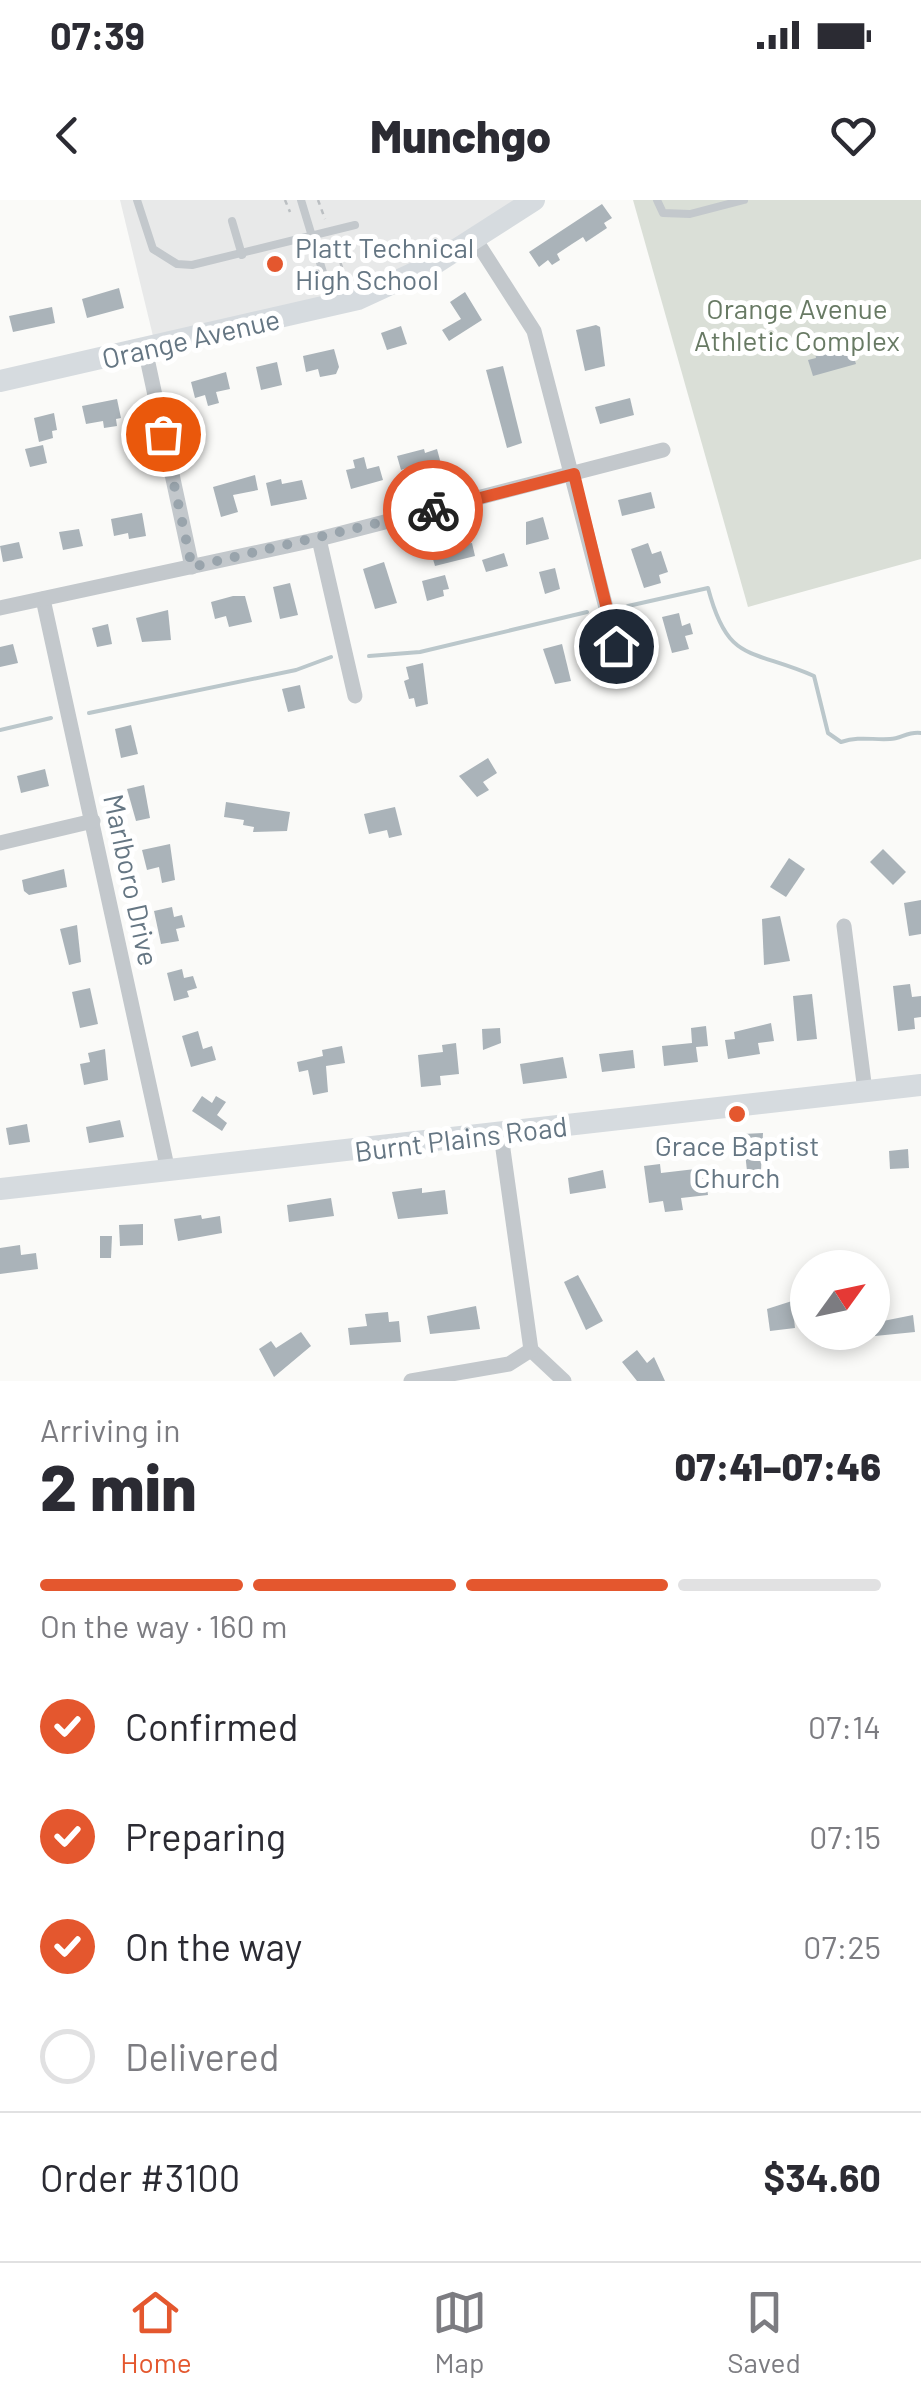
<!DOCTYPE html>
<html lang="en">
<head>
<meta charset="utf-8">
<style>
	:root { --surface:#fff; --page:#f2f2f3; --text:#2b2b33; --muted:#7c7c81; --line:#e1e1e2; --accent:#e4572e }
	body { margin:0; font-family:Barlow,sans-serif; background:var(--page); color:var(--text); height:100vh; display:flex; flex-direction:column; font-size:38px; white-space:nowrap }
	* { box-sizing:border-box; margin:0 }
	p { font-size:32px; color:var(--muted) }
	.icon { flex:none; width:55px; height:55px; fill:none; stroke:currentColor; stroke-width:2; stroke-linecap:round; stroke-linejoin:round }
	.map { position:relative; height:1181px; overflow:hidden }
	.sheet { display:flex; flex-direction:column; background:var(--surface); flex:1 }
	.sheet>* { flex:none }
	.needle { width:65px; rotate:57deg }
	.buttons { position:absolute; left:790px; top:1050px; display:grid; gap:20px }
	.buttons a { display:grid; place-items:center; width:100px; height:100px; border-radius:50%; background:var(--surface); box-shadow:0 5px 15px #0003; font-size:50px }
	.pin { position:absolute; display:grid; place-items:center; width:85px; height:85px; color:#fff; margin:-42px; border:5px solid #fff; border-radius:50%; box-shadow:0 2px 10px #0007 }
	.courier { position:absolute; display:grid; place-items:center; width:100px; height:100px; margin:-50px; border:8px solid #e4572e; border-radius:50%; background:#fff; color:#222; box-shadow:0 2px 12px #0007 }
	.overview em { font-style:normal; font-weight:800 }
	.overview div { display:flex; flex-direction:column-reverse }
	.overview { display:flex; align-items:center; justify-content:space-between; height:170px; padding:0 40px }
	h1 { font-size:65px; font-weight:800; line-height:75px }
	.bar { display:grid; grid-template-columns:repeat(4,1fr); gap:15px 10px; align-content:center; height:120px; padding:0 40px }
	.bar i { height:12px; border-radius:8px; background:var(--line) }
	.bar .active { background:var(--accent) }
	.bar p { grid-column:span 4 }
	.line { display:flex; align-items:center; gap:25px; padding:0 40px; border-top:2px solid var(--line) }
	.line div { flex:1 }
	ol { padding:0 40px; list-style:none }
	li { display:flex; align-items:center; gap:30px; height:110px }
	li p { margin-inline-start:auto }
	li .icon { padding:10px; border-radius:50%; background:var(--accent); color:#fff; stroke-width:4 }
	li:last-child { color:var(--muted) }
	li i { width:55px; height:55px; border:5px solid var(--line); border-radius:50% }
	.status { display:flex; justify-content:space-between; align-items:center; height:70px; padding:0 50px; background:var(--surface); direction:ltr }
	.status svg { height:28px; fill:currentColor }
	header { display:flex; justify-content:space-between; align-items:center; height:130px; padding:0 40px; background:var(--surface); font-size:45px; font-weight:800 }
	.dock { display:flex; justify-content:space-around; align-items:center; height:140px; border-top:2px solid var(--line); background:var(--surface); font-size:28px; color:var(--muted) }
	.dock a { display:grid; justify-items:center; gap:5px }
	.dock .active { color:var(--accent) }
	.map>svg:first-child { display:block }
</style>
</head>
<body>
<div class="status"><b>07:39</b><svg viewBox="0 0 49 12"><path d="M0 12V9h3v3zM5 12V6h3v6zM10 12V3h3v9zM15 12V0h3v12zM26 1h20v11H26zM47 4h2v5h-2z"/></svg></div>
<header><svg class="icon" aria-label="back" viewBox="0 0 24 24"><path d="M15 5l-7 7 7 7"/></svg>Munchgo<svg class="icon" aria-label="heart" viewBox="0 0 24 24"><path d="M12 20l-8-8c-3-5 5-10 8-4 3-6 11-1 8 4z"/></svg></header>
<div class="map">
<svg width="921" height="1181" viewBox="0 0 921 1181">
	<rect width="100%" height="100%" fill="#fafaf8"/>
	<path fill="#e8e9e9" d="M120 0H515L425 58 352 90 153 136Z"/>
	<path fill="#dadfd7" d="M633 0H921V359L748 407Z"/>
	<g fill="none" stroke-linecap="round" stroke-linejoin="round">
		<g stroke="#bbc7cb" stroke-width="4">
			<path d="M628 406 708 388C728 464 750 448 814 476L828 533 841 542C860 536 871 540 890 539 901 539 908 531 921 533"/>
			<path d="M369 456 420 452 587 412"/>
			<path d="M89 513 296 470 331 457"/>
			<path d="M0 530 51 518"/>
		</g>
	</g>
	<g fill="#aab3b9">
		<path d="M602 4 612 18 604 23 607 28 586 42 583 37 572 44 557 54 560 60 552 65 548 60 539 67 529 52Z"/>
		<path d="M119 88 124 108 87 118 82 99Z"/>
		<path d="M465 92 482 120 449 141 442 130 461 119 450 102Z"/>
		<path d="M52 107 55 123 13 132 9 116Z"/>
		<path d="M596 125 600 127 605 166 585 171 576 130Z"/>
		<path d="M401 126 407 144 387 150 381 133Z"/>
		<path d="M851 148 856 164 813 176 808 160 816 158 815 153Z"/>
		<path d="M334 149 339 167 336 174 320 177 318 169 306 172 303 156Z"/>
		<path d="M277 162 282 185 261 190 256 167Z"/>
		<path d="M503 166 522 243 507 248 486 170Z"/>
		<path d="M226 172 230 189 216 192 219 203 208 206 205 195 195 198 191 182Z"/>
		<path d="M630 198 634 215 600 224 595 207Z"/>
		<path d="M117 199 121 218 116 219 117 226 104 228 103 221 86 224 82 206Z"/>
		<path d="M54 213 57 230 52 231 53 238 39 242 34 218Z"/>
		<path d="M43 245 47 263 30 267 25 249Z"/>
		<path d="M424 249 425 253 437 249 441 264 409 273 407 268 401 270 397 256Z"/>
		<path d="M364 257 367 269 379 266 383 280 351 289 346 270 355 268 353 260Z"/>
		<path d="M255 275 258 290 233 295 238 312 221 317 213 287Z"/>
		<path d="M281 279 282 284 302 280 307 299 271 306 266 283Z"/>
		<path d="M651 292 655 308 622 316 618 300Z"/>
		<path d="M142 313 146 336 129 339 128 333 114 336 111 319Z"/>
		<path d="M543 317 549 339 526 345V322Z"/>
		<path d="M79 329 83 346 63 350 59 332Z"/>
		<path d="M19 342 23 358 3 362 0 346Z"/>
		<path d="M472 343 475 356 435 366 430 349Z"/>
		<path d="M648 343 652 354 661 351 668 372 659 375 661 383 644 388 631 349Z"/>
		<path d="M504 353 508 366 486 372 482 360Z"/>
		<path d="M384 362 397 403 375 409 363 369Z"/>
		<path d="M555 368 560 389 545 394 539 372Z"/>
		<path d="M445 375 449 389 443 390 444 396 427 401 422 381Z"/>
		<path d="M290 383 298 415 280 419 273 387Z"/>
		<path d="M233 396H245L252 422 229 427 226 416 215 419 211 402Z"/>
		<path d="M168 410 171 440 142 442 136 418Z"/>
		<path d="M679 413 682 426 690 423 693 434 685 436 689 449 672 453 662 417Z"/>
		<path d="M108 424 112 444 97 447 92 428Z"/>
		<path d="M13 444 18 463 0 467V447Z"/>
		<path d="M562 444 571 481 555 484 543 449Z"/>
		<path d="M423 463 428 504 416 507 414 498 409 499 404 481 409 479 406 467Z"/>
		<path d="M300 485 305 508 288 512 282 489Z"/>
		<path d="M131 525 138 554 121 558 115 529Z"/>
		<path d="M488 558 497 573 483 582 489 590 477 597 459 576Z"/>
		<path d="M45 569 49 586 21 593 17 576Z"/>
		<path d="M144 585 150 618 136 621 127 589Z"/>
		<path d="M226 602 290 612 287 631 253 632 254 627 243 625 244 620 224 617Z"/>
		<path d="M395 607 402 635 389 638 387 630 369 634 364 614Z"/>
		<path d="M170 644 175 680 162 683 159 667 147 670 142 650Z"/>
		<path d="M883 649 906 672 893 685 870 662Z"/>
		<path d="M789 658 805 669 786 697 770 687Z"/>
		<path d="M64 669 67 687 29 695 24 691 22 680Z"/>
		<path d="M921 700V734L909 736 904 703Z"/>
		<path d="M172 707 174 717 182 715 185 727 176 729 179 741 161 744 154 711Z"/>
		<path d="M780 716 790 761 764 765 762 719Z"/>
		<path d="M77 725 81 762 69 765 60 729Z"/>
		<path d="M182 769 184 778 193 776 197 788 187 791 189 797 174 801 167 773Z"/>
		<path d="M910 784 912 797 921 796V817L914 818 915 829 898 831 893 786Z"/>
		<path d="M90 788 98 824 80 828 72 792Z"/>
		<path d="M812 794 817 839 797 841 793 796Z"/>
		<path d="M771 823 774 841 758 843 760 854 728 859 725 840 735 839 734 832Z"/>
		<path d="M706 826 708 846 696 847 698 862 664 866 662 846 692 843 691 828Z"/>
		<path d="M500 828 501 843 483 850 482 829Z"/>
		<path d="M198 831 203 849 212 846 216 860 191 867 182 836Z"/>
		<path d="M456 843 459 874 440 876 441 885 421 887 418 855 443 852 442 845Z"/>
		<path d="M342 846 345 863 326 866 328 892 313 895 308 870 299 872 297 862 323 856 322 850Z"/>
		<path d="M105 849 108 880 84 885 80 864 90 862 88 853Z"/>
		<path d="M633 850 635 868 602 872 599 854Z"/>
		<path d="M563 857 567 878 523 884 520 864Z"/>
		<path d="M202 896 212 903 216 896 226 902 217 915 227 923 222 931 192 911Z"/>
		<path d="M120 920 124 937 89 943 86 927Z"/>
		<path d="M27 924 30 942 9 945 6 928Z"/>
		<path d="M763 933 761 970 747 971 743 934Z"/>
		<path d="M908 949 909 968 890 969 889 951Z"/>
		<path d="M660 964 661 973 704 968 708 995 681 998 683 1010 665 1012 663 1001 649 1003 644 966Z"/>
		<path d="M603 970 606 988 570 994 568 978Z"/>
		<path d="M422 988V993L445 990 448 1014 398 1019 392 992Z"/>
		<path d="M331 998 334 1016 289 1022 287 1005Z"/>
		<path d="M201 1015 202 1019 220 1016 222 1033 178 1041 174 1019Z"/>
		<path d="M143 1024V1045L120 1046 119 1025Z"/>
		<path d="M100 1036H112L111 1058H100Z"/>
		<path d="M20 1045 21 1055 36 1053 38 1069 0 1074V1048Z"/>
		<path d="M578 1075 603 1121 586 1130 564 1082Z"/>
		<path d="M792 1101 795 1128 770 1131 767 1109Z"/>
		<path d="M476 1106 480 1129 430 1134 427 1116Z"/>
		<path d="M388 1112 389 1122 399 1121 401 1142 350 1145 348 1128 367 1126 365 1114Z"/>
		<path d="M913 1115 915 1132 875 1136 873 1123Z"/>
		<path d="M301 1132 311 1146 274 1177 259 1149 271 1141 276 1148Z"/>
		<path d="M637 1150 647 1163 654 1157 665 1181H637L622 1162Z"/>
	</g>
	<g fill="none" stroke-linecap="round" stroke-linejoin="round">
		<g stroke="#bbbfc2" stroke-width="2.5" stroke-dasharray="5 5" stroke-linecap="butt">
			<path d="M285 0 290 12"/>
			<path d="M318 0 325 19"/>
			<path d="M334 44 348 85"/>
		</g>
		<g stroke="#c3c8cc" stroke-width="8">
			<path d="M137 0 153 49 177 64 192 65 355 25"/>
			<path d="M301 0 332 102"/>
			<path d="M657 0 663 13 690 14 744 0"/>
			<path d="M232 21 242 55"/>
		</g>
		<g stroke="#c3c8cc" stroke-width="15">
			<path d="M475 39 534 131 616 446"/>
			<path d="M145 149 192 367"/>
			<path d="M319 339 355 496"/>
			<path d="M43 399 168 971"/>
			<path d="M0 408 319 339 663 250"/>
			<path d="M0 643 93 621"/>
			<path d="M844 726 865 891"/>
			<path d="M501 935 531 1150 564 1181"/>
			<path d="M411 1181 509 1164 531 1150"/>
		</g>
		<g stroke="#d6dbdf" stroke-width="22">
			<path d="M0 181 358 99 434 64 534 0"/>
			<path d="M0 989 921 885"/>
		</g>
	</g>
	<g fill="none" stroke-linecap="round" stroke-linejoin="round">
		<path stroke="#99a4ac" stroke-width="10" stroke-dasharray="0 18" d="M163 234 192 367 433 310"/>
		<path stroke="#e4572e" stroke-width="12" d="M433 310 574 274 616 446"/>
	</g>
	<g fill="#e4572e" stroke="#fff" stroke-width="4">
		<circle cx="275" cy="64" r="10"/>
		<circle cx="737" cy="914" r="10"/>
	</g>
	<g text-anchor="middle" stroke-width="10" stroke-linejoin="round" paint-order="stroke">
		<g font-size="28" fill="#657683" stroke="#fff" text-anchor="start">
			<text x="295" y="58">Platt Technical<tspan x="295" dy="32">High School</tspan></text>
			<text x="737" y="956" text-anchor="middle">Grace Baptist<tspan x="737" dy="32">Church</tspan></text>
		</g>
		<g font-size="28" fill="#687a64" stroke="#fff">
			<text x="797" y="119">Orange Avenue<tspan x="797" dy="32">Athletic Complex</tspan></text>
		</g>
		<g font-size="28" fill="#657683" stroke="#fff">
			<text transform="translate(191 139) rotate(-13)" y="10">Orange Avenue</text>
			<text transform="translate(131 680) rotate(78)" y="10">Marlboro Drive</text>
			<text transform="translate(461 939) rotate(-7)" y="10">Burnt Plains Road</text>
		</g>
	</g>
</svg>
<div class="buttons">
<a><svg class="needle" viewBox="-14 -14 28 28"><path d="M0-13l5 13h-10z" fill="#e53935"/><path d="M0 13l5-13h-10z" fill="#7c7c81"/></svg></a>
</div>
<div class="pin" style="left:163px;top:234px;background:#ea580c"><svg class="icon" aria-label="bag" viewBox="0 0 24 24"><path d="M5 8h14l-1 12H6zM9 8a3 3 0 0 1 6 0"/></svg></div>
<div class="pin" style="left:616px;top:446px;background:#1f2937"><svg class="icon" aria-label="home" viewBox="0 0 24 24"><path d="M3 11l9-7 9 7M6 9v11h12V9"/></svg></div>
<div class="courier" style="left:433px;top:310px"><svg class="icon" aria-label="bike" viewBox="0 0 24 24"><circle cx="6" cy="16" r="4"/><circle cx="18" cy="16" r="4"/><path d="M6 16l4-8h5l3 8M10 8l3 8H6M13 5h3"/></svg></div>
</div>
<section class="sheet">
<div class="overview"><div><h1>2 min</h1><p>Arriving in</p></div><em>07:41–07:46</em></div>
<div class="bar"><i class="active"></i><i class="active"></i><i class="active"></i><i></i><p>On the way · 160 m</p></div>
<ol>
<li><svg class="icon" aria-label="check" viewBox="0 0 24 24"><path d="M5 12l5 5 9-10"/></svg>Confirmed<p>07:14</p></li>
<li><svg class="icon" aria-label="check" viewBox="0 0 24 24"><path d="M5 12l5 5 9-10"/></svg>Preparing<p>07:15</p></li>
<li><svg class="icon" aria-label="check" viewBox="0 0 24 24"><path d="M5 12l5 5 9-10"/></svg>On the way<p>07:25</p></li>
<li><i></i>Delivered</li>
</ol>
<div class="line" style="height:130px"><div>Order #3100</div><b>$34.60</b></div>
</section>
<nav class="dock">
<a class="active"><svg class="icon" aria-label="home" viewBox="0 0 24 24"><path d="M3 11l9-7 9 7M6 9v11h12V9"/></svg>Home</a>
<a><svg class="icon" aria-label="map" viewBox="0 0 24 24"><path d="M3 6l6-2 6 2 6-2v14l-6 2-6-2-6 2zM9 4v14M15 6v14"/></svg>Map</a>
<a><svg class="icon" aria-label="saved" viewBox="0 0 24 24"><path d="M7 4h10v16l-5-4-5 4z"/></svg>Saved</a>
</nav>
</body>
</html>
